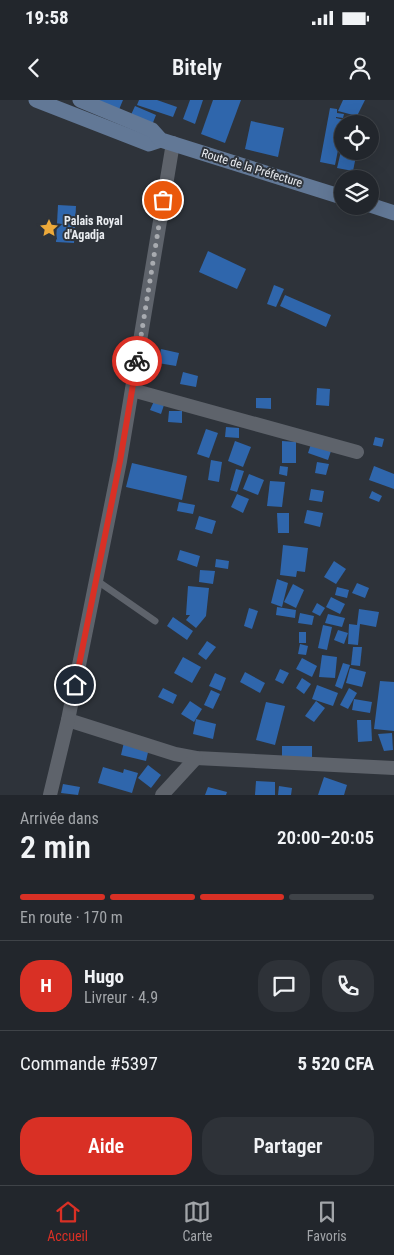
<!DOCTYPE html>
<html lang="fr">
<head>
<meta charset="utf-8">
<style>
	:root { --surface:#22262c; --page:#2e3238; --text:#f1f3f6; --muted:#a2a5a9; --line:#3f4348; --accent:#d93025 }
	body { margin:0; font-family:"Roboto Condensed",sans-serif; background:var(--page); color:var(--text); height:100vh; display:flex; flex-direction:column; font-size:19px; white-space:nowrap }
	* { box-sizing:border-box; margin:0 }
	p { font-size:16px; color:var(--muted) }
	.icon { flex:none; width:28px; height:28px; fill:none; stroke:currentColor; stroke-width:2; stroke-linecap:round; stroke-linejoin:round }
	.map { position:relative; height:695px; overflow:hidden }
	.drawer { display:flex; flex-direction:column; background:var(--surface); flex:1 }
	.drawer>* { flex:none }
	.buttons { position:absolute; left:334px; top:15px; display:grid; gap:10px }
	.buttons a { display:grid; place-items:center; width:45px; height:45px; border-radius:50%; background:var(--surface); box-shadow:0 5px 20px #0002,0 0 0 1px var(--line); font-size:25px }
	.pin { position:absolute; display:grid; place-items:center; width:42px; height:42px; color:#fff; margin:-21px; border:2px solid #fff; border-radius:50%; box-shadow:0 1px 5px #0007 }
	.courier { position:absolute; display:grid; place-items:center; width:50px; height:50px; margin:-25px; border:4px solid #d93025; border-radius:50%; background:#fff; color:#222; box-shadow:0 1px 6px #0007 }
	.headline em { font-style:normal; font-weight:600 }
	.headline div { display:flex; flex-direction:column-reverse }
	.headline { display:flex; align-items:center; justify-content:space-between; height:85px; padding:0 20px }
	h1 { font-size:32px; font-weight:600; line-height:38px }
	.bar { display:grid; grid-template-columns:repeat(4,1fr); gap:8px 5px; align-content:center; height:60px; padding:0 20px }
	.bar i { height:6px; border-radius:4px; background:var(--line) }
	.bar .selected { background:var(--accent) }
	.bar p { grid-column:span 4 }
	.line { display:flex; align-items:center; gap:12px; padding:0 20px; border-top:1px solid var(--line) }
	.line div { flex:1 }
	.round { display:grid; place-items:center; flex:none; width:52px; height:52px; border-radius:20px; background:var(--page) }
	.button { display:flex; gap:10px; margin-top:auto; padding:10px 20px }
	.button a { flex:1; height:58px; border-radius:20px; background:var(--accent); color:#fff; font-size:20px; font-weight:600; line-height:58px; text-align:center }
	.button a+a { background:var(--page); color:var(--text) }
	.status { display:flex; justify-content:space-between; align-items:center; height:35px; padding:0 25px; background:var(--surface); direction:ltr }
	.status svg { height:14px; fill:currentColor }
	header { display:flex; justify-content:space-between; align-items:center; height:65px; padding:0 20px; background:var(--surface); font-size:22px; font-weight:600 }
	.dock { display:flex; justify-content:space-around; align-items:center; height:70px; border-top:1px solid var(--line); background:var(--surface); font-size:14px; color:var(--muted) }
	.dock a { display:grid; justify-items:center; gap:2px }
	.dock .selected { color:var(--accent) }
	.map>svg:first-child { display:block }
</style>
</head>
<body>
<div class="status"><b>19:58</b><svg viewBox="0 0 49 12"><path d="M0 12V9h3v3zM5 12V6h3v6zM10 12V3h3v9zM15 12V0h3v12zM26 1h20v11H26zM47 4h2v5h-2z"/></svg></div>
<header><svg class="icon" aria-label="back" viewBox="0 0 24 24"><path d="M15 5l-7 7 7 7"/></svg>Bitely<svg class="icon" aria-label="person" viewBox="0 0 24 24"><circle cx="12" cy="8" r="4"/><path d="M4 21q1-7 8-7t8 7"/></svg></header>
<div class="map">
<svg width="394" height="695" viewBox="0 0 394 695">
	<rect width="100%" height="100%" fill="#2e333a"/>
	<g fill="#2f66ac">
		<path d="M98 0H123L118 12Z"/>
		<path d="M139 0H157L177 7 173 17 137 5Z"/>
		<path d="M190 0H203L195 24 183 19Z"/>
		<path d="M213 0H241L225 43 201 34Z"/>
		<path d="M343 0H365L357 16 338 11Z"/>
		<path d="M135 6 156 15 152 25 130 17Z"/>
		<path d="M330 8 337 9V13L344 14 343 18 336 17V18L344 20 335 65 320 62Z"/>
		<path d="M251 21 284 28 278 57 245 49Z"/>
		<path d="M342 47V51H357L353 71 337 68Z"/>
		<path d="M58 105 76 106 74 143 56 142Z"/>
		<path d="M208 151 246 169 237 189 199 172Z"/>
		<path d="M274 185 284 189 276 207 267 204Z"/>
		<path d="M285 195 331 215 326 227 280 206Z"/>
		<path d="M161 249 179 253 176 266 158 263Z"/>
		<path d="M183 272 198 276 196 287 180 284Z"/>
		<path d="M317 288 330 289 329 306 316 305Z"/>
		<path d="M256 298H271V309L256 308Z"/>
		<path d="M154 301 164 305 161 314 150 310Z"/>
		<path d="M169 311H182V323L168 322Z"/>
		<path d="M226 327 239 328V338L225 337Z"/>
		<path d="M206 329 218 333 209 358 197 354Z"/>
		<path d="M375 337 384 339 382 347 373 345Z"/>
		<path d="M235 341 251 347 243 367 228 361Z"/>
		<path d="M282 341 296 342V363H282Z"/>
		<path d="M311 344 331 351 328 360 308 353Z"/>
		<path d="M211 360 222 362 219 382 208 380Z"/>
		<path d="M317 362 329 364 326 375 315 373Z"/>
		<path d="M132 363 187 376 182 400 126 387Z"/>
		<path d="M280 366 288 367 287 376 279 374Z"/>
		<path d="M374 366 394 374V389L369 380Z"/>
		<path d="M236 369 244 371 237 392 230 390Z"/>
		<path d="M249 374 264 380 258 395 243 389Z"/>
		<path d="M270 381 285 382 282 407 267 406Z"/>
		<path d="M311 389 324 391 322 402 309 400Z"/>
		<path d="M372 391 382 396 379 402 369 398Z"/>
		<path d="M237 394 249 399 243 413 231 407Z"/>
		<path d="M179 402 195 405 193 414 177 411Z"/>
		<path d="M307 410 323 413 320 427 304 423Z"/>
		<path d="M277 413H289V433H278Z"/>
		<path d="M199 416 216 421 212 434 195 429Z"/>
		<path d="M283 445 308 448 305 472 297 471 296 477 280 475Z"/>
		<path d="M180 450 200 456 197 467 177 460Z"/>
		<path d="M216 459 229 461 228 469 215 467Z"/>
		<path d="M334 461 346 469 336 484 324 477Z"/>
		<path d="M200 470 215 471 213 484 199 482Z"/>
		<path d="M277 479 288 483 282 507 271 503Z"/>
		<path d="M357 483 369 488 365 498 352 493Z"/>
		<path d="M293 484 304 490 296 508 284 502Z"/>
		<path d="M188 486 209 488 206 516 196 528 186 520 190 515H186Z"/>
		<path d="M337 487 349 490 347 498 335 495Z"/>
		<path d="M331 497 345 504 340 514 326 507Z"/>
		<path d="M317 503 325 508 320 516 312 512Z"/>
		<path d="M277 507 296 510 295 518 276 515Z"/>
		<path d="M249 508 258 511 252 529 244 526Z"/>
		<path d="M359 509 379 512 376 527 360 524 358 545 348 544 349 524 357 525Z"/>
		<path d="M300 513 314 516 312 525 298 523Z"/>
		<path d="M328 514 345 518 342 527 325 523Z"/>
		<path d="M173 517 193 531 187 540 167 526Z"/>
		<path d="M323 525 332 527 327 550 318 548Z"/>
		<path d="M338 530 348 533 344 544 334 540Z"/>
		<rect x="299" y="532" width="7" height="11"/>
		<path d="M207 541 216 547 206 560 198 554Z"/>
		<path d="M300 544 308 546 306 555 298 554Z"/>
		<path d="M353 547H362L360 566 351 565Z"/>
		<path d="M322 555 337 557 335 578 319 577Z"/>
		<path d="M183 557 201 567 192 583 174 573Z"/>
		<path d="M302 558 317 566 312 577 296 569Z"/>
		<path d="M343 563 350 565 342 589 335 586Z"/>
		<path d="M350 568 366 572 362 587 346 583Z"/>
		<path d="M280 569 289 573 283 584 275 580Z"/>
		<path d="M245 572 265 583 260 593 240 582Z"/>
		<path d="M215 573 226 578 221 591 209 586Z"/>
		<path d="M302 578 311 584 304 594 296 588Z"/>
		<path d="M380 581 394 582V631L374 629Z"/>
		<path d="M317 585 338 593 333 606 312 599Z"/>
		<path d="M163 588 177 595 173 604 158 597Z"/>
		<path d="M349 588 357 593 348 609 340 605Z"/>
		<path d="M211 590 220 594 213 609 204 605Z"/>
		<path d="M354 599 372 602 370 613 352 610Z"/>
		<path d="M190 601 202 609 194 622 181 614Z"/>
		<path d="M316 601 325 608 314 622 305 616Z"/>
		<path d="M266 602 285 606 275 645 256 640Z"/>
		<path d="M196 619 216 624 213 639 193 634Z"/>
		<path d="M357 620H371L372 641 358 642Z"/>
		<path d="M392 633 393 650 384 651 378 634Z"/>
		<path d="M124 642 149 648 146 661 121 655Z"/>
		<rect x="282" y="646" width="30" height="16"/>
		<path d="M148 665 161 675 151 688 138 678Z"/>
		<path d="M103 667 123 673 124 669 138 673 132 693 98 683Z"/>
		<path d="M324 677 347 685 344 695H318Z"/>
		<path d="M256 681 275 682V695H255Z"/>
		<path d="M63 684 80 687 78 695 61 693Z"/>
		<path d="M279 686 292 688 291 695H278Z"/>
		<path d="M208 687 227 692 226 695H205Z"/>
	</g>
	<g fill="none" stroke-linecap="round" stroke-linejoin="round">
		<path stroke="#5e636b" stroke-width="7" d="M96 480 155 521"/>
		<g stroke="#5e636b" stroke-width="14">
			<path d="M132 290 357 352"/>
			<path d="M68 620 175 654 196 658 394 668"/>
			<path d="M50 695 68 620 120 361 173 43"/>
			<path d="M162 695 196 658"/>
		</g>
		<g stroke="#627896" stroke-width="15">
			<path d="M36 0 149 44 161 40"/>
			<path d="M80 0 152 30 161 40 342 97"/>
			<path d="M370 105 394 113"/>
		</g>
	</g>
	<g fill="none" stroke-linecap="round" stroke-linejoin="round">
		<path stroke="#a8abb0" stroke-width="5" stroke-dasharray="0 9" d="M137 261 163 100"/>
		<path stroke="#d93025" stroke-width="6" d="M75 585 120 361 137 261"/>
	</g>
	<defs>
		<g id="sight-bare" transform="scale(1.5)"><path d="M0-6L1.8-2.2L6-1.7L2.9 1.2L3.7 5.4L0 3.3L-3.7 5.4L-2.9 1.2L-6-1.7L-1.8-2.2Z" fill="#eca93a" stroke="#2e333a" stroke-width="2.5" paint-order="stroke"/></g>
	</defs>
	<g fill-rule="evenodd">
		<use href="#sight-bare" x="49" y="128"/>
	</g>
	<g text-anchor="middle" stroke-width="4" stroke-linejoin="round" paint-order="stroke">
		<g font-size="12" fill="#e9ecf0" stroke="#2e333a">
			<text transform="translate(252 68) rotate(17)" y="4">Route de la Préfecture</text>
		</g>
		<g font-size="12" font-weight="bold" fill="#e9ecf0" stroke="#2e333a" text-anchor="start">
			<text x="64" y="125">Palais Royal<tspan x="64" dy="14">d'Agadja</tspan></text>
		</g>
	</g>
</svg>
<div class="buttons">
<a><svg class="icon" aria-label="locate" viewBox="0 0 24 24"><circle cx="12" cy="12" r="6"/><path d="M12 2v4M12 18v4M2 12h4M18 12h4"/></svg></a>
<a><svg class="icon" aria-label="layers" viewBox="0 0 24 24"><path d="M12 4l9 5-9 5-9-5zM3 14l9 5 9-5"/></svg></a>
</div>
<div class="pin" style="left:163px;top:100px;background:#ea580c"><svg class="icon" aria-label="bag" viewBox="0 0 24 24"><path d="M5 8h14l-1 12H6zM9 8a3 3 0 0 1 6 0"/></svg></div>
<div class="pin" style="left:75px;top:585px;background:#1f2937"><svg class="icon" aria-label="home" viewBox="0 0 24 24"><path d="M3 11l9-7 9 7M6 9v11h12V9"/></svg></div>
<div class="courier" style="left:137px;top:261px"><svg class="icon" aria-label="bike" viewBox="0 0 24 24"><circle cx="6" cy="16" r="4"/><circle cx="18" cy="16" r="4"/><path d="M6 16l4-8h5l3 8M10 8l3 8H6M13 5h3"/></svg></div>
</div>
<section class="drawer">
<div class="headline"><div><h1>2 min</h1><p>Arrivée dans</p></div><em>20:00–20:05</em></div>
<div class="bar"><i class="selected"></i><i class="selected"></i><i class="selected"></i><i></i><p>En route · 170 m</p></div>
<div class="line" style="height:90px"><b class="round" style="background:var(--accent);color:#fff">H</b><div><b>Hugo</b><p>Livreur · 4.9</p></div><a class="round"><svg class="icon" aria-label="chat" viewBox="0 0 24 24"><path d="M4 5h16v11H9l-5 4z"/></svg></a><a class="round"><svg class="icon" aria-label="phone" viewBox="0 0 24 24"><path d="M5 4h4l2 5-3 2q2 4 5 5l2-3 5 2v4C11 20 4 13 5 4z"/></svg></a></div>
<div class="line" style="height:65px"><div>Commande #5397</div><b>5 520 CFA</b></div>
<div class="button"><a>Aide</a><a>Partager</a></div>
</section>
<nav class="dock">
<a class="selected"><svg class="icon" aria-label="home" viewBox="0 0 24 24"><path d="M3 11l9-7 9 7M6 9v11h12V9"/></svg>Accueil</a>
<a><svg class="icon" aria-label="map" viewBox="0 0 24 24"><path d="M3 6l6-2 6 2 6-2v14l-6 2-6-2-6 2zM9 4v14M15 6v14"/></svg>Carte</a>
<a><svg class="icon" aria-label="saved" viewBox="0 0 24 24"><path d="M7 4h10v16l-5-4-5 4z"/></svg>Favoris</a>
</nav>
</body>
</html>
